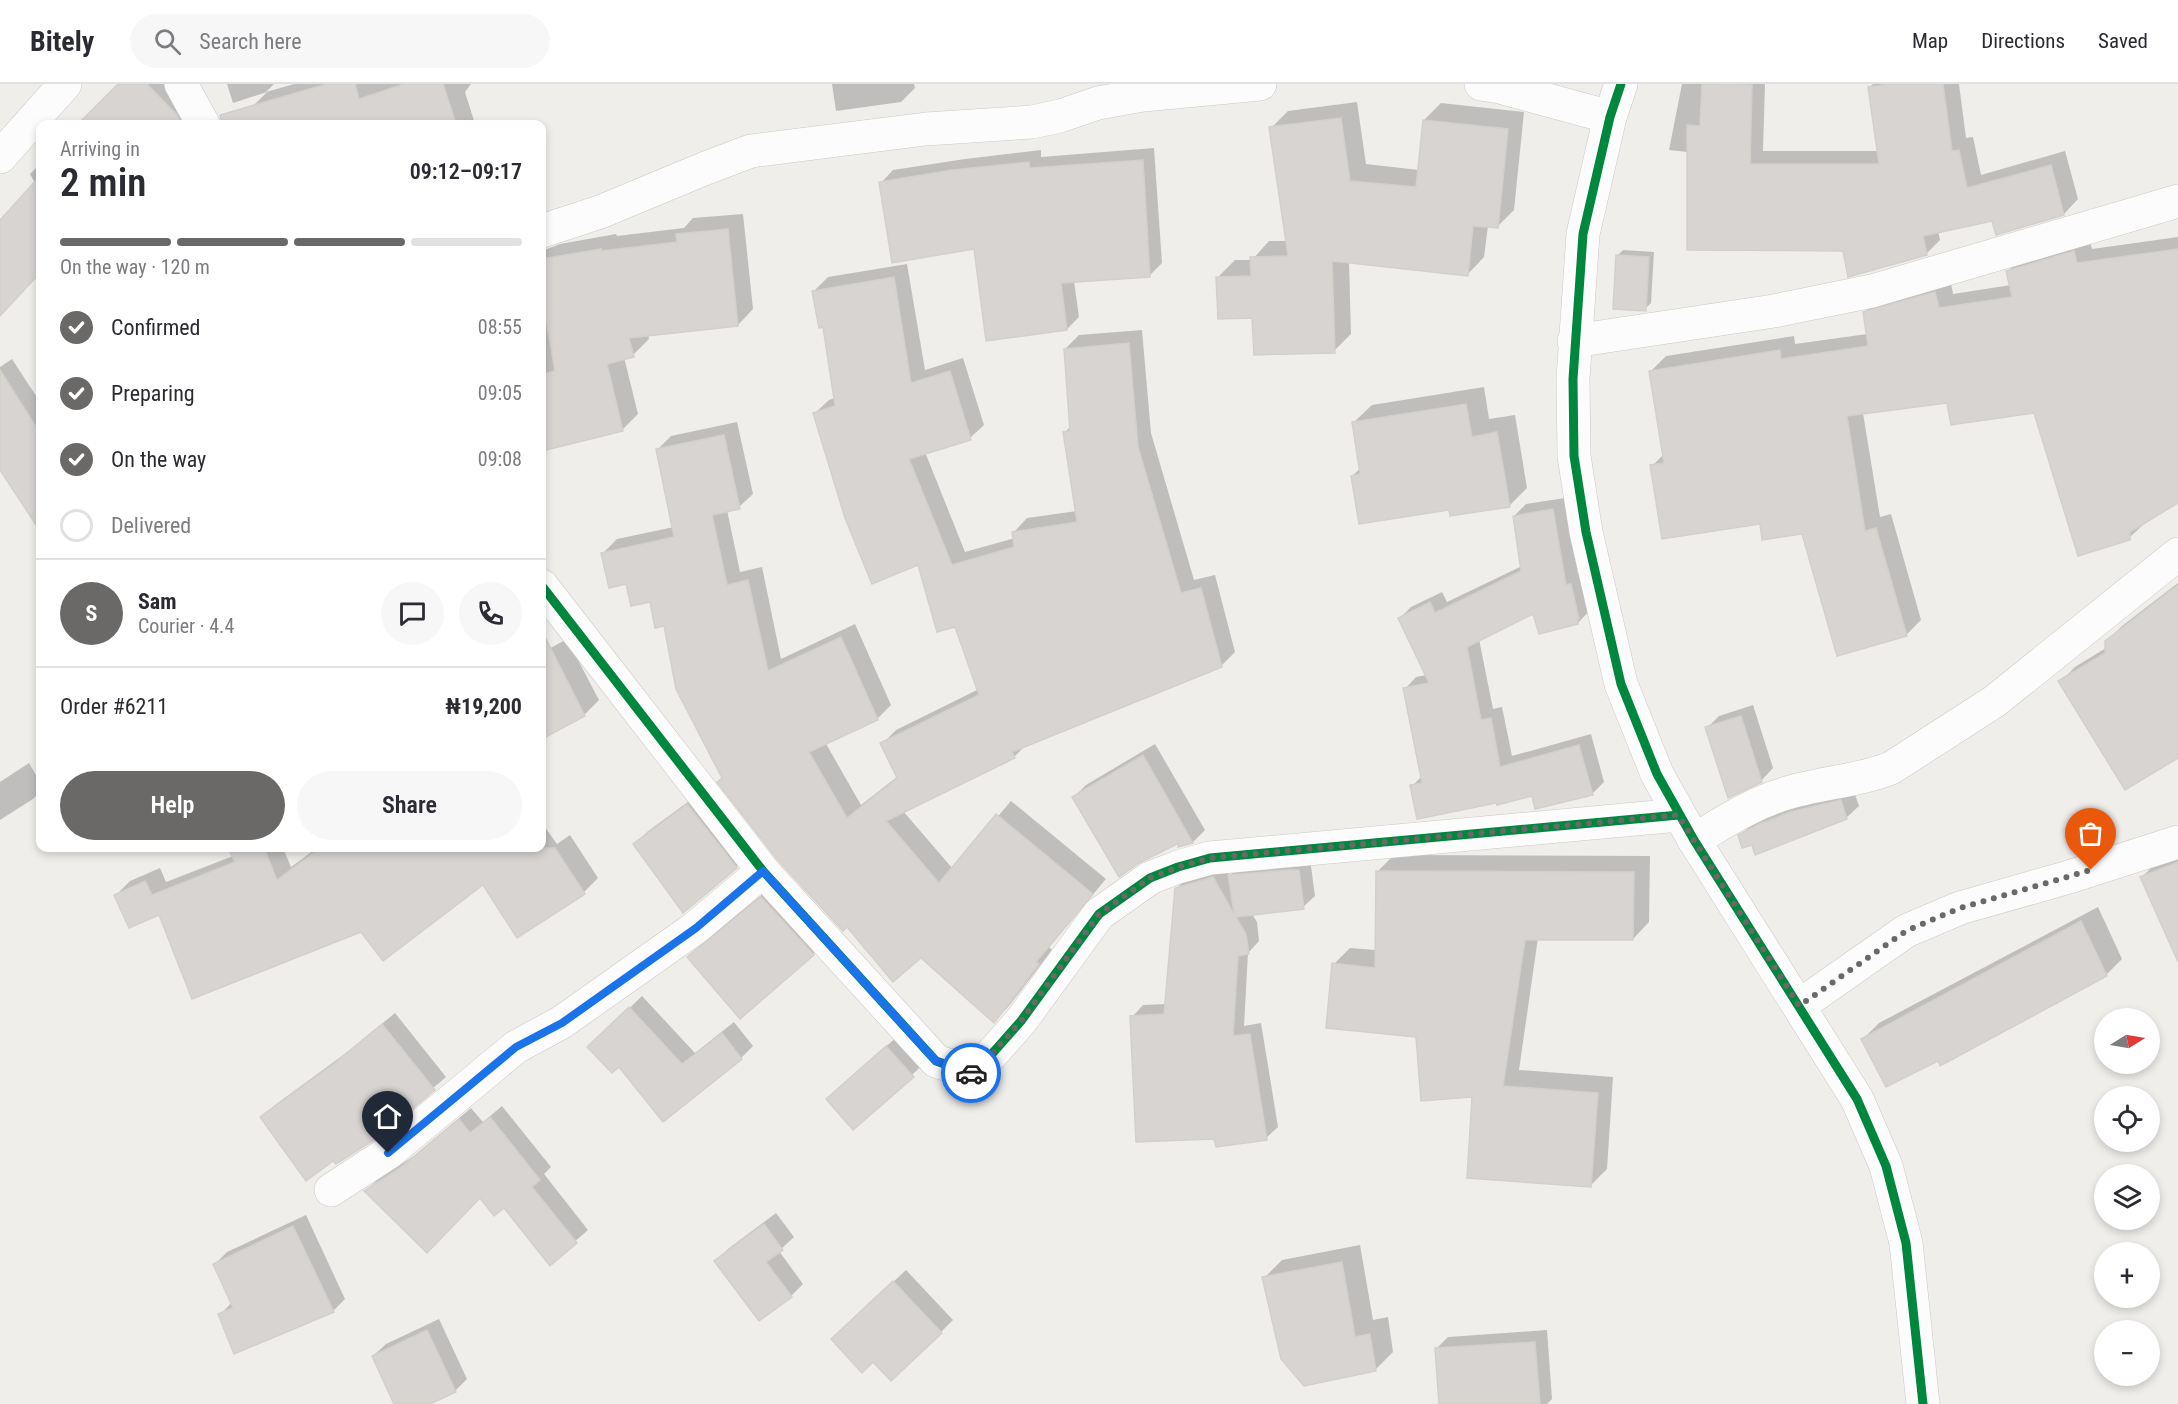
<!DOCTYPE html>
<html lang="en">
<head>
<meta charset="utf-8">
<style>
	:root { --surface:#fff; --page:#f7f7f7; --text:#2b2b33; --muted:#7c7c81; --line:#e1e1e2; --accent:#6a6968 }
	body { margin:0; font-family:"Roboto Condensed",sans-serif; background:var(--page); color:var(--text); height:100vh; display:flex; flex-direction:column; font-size:22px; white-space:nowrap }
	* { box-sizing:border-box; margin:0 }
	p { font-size:20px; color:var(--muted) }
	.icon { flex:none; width:33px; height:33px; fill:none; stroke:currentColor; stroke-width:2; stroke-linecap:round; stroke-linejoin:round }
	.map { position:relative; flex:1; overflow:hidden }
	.side { position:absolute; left:36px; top:36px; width:510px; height:732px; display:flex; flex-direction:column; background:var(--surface); border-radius:12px; box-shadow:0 3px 9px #0003 }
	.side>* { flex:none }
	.needle { width:39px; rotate:79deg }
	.tools { position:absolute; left:2094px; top:924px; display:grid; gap:12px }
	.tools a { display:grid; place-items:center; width:66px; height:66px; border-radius:50%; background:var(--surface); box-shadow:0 3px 9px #0003; font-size:30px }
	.pin { position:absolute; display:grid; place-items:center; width:51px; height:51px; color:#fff; margin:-62px -26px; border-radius:50% 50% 50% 0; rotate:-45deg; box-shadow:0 0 6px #0007 }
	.pin .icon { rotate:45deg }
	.courier { position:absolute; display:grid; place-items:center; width:60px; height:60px; margin:-30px; border:4px solid #1a73e8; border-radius:50%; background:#fff; color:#222; box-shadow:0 2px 8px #0007 }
	.headline em { font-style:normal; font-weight:600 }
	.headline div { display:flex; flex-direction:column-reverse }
	.headline { display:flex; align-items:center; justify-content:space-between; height:102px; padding:0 24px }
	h1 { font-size:39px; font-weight:600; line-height:45px }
	.bar { display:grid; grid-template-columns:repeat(4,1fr); gap:9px 6px; align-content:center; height:72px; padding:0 24px }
	.bar i { height:8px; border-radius:4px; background:var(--line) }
	.bar .on { background:var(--accent) }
	.bar p { grid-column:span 4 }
	.line { display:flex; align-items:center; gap:15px; padding:0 24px; border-top:2px solid var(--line) }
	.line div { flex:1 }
	.round { display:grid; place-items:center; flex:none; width:63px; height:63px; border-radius:32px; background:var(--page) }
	ol { padding:0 24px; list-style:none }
	li { display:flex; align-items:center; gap:18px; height:66px }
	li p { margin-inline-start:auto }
	li .icon { padding:6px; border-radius:50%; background:var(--accent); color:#fff; stroke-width:4 }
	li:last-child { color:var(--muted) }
	li i { width:33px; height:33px; border:3px solid var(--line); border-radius:50% }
	.button { display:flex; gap:12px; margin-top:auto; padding:12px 24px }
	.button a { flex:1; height:69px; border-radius:36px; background:var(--accent); color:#fff; font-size:24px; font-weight:600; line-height:69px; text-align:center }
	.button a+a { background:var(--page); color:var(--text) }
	header { display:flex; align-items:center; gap:36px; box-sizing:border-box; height:84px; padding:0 30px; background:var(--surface); border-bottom:2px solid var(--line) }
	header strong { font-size:28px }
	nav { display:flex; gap:33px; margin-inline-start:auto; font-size:21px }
	.search { width:420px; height:54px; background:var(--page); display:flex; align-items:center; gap:15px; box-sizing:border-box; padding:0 21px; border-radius:33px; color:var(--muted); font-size:22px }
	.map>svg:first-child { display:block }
</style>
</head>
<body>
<header>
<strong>Bitely</strong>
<div class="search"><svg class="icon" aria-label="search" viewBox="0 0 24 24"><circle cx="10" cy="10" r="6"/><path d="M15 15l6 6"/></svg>Search here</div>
<nav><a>Map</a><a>Directions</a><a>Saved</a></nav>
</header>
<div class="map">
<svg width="2178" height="1320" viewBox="0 0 2178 1320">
	<rect width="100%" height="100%" fill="#f0eeeb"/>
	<g fill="#0003">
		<path d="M121 0H171L193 26 178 40H80Z"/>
		<path d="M227 0H274L266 8 294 0H471L465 8 475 40H258L253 22 267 8 233 19Z"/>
		<path d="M832 0H914L915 4 901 18 836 27Z"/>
		<path d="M1682 0H1765L1763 67H1878L1870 3 1873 0H1959L1966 54 1973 53 1981 91 2065 67 2078 115 2064 130 1997 149 1994 135 1938 147 1940 156 1926 170 1845 165 1688 68 1669 66Z"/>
		<path d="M1357 18 1366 80 1419 86 1424 36 1441 19 1524 28 1514 126 1497 143 1488 142 1484 173 1468 190 1349 177 1351 250 1334 267 1254 232 1218 193 1235 176H1252L1269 157H1287L1271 44 1288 27Z"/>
		<path d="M1154 64 1162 179 1150 191 1074 197 1079 233 1067 245 975 163 881 99 893 86 965 75 1041 66V73Z"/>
		<path d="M40 80V187L0 229V139L35 99 30 90Z"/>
		<path d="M743 130 753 225 738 241 648 250 649 255 633 271 624 273 638 330 622 346 542 366V167L560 160 616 150 617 152 684 144 693 134Z"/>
		<path d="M2089 153 2092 165 2178 153V417L2145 439 2129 454 2035 327 1949 317 1863 329 1880 433 1891 430 1921 536 1906 551 1803 448 1761 438 1652 382 1664 370 1651 287 1666 272 1794 252 1795 260 1867 250 1864 229 1880 213 1950 194 1953 210 2011 201 2007 188 2022 173Z"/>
		<path d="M1623 166 1654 168 1651 219 1645 225 1617 172Z"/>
		<path d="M907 180 925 286 963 274 984 341 970 354 925 368 965 468 1015 454 1014 448 1027 434 1077 427 1065 348 1072 341 1065 265 1079 251 1142 246 1151 349 1194 496 1215 491 1235 568 1221 582 1027 660 1014 673 903 727 953 785 1011 717 1106 795 1049 863 1052 866 1008 923 994 937 724 693 665 540 651 516 627 498 603 469 617 455 674 443 657 366 671 352 737 338 753 410 739 423 727 426 740 488 762 483 781 575 855 540 891 621 878 634 825 658 861 721 898 692 882 660 896 646 979 605 956 542 919 479 815 329 829 316 835 314 824 241 814 207 828 193Z"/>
		<path d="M12 275 40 318V423L31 430 0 383V283Z"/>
		<path d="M1484 303 1489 335 1515 331 1527 404 1509 422 1450 424 1352 392 1361 384 1353 339 1372 321Z"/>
		<path d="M1565 414 1578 490 1582 489 1589 527 1578 539 1534 528 1479 555 1493 625 1502 623 1512 672 1591 650 1604 698 1592 710H1533L1497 717 1412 702 1422 692 1405 605 1416 593 1426 591 1400 534 1411 523 1442 508 1447 518 1522 482 1514 432 1526 420Z"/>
		<path d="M2178 499V672L2060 598 2075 583 2106 564V558L2122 542Z"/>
		<path d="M567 555 599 616 585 630 542 653V558L547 566Z"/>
		<path d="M1753 621 1773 684 1761 697 1707 644 1719 632Z"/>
		<path d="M1155 660 1205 746 1193 758 1180 761V757L1074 713 1086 701Z"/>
		<path d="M29 679 40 698V708L33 715 0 736V698Z"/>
		<path d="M1853 705 1859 722 1846 734 1754 759 1740 752 1753 739 1771 729Z"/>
		<path d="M700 709 748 771 736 783 635 760 647 748Z"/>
		<path d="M542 739 557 760 570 751 598 794 584 808 484 799 362 846 160 829 116 811 130 797 160 784 166 798 233 772 230 764H283L291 783 317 764H542Z"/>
		<path d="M1394 771 1650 772 1649 838 1633 855 1538 854 1519 986 1613 993 1607 1085 1591 1101 1474 1011 1417 951 1334 880 1350 864 1376 866 1377 788Z"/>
		<path d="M2178 772V839L2142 793 2154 781Z"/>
		<path d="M1310 775 1315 812 1303 823 1252 830 1257 838 1259 857 1248 869 1244 942 1261 939 1278 1043 1266 1054 1215 1053 1132 933 1143 921 1166 920 1176 805 1188 793 1224 782 1230 791 1241 780Z"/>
		<path d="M780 796 831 852 813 870 740 933 689 873 707 855Z"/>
		<path d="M2098 823 2122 875 2106 891 1938 975 1863 955 1879 939Z"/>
		<path d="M642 912 695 969 734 938 753 962 741 974 663 1036 602 951Z"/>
		<path d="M395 929 446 993 376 1053 262 1033 275 1021 350 966Z"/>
		<path d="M899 951 925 979 853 1044 840 1003Z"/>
		<path d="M502 1022 551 1083 544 1090 588 1146 550 1179 504 1122 480 1112 366 1107 378 1095 414 1072 471 1024 483 1038Z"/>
		<path d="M776 1129 794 1153 779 1167 803 1200 791 1212 716 1177 728 1165Z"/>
		<path d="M306 1131 345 1215 333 1227 220 1231 232 1218 215 1180 227 1168Z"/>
		<path d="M1360 1161 1373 1236 1388 1233 1393 1268 1375 1286 1264 1194 1282 1176Z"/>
		<path d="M906 1186 953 1236 941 1248 873 1276 845 1243Z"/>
		<path d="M439 1235 467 1295 455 1307 426 1320H395L373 1272 386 1260Z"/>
		<path d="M1547 1246 1552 1315 1547 1320H1440L1436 1265 1448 1253Z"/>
	</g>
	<g fill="#d7d4d2" stroke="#d3d0cc" stroke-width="1.5">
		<path d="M118 0H147L176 30 182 40H78Z"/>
		<path d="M327 0H355L359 15 404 0H443L456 40H222L220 31Z"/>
		<path d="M1702 0 1752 1 1750 80H1879L1868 3 1891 0H1943L1952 67 1959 66 1967 104 2051 81 2064 131 1996 151 1992 137 1923 152 1927 171 1848 193 1843 167 1687 166V41L1700 42Z"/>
		<path d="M1341 34 1350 97 1416 103 1423 36 1508 45 1498 144 1473 142 1468 192 1332 177 1335 269 1254 271 1252 234 1218 235 1216 193 1251 192 1250 173 1288 172 1269 43Z"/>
		<path d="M1143 76 1150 193 1061 199 1067 246 986 257 974 165 892 179 879 98 952 86 1029 78 1030 84Z"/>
		<path d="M40 92V189L0 232V136Z"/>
		<path d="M728 145 738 242 629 254 634 273 607 280 623 347 542 367V290L555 287 542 212V175L601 165V167L677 158 676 150Z"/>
		<path d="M2178 165V419L2130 448V456L2078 472 2034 329 1951 341 1947 319 1847 332 1865 447 1876 444 1907 552 1837 572 1802 450 1762 456 1760 440 1662 455 1650 381 1664 379 1649 287 1780 266 1781 275 1868 262 1863 228 1935 208 1939 224 2012 213 2006 187 2074 167 2077 179Z"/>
		<path d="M1616 171 1649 173 1646 227 1613 225Z"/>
		<path d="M894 193 911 299 950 287 971 356 909 375 952 481 1014 463 1012 448 1077 438 1063 348 1070 347 1064 265 1129 259 1138 363 1181 509 1201 504 1222 583 1012 668 1015 674 886 737 939 799 996 730 1093 810 1036 878 1039 880 994 939 921 874 893 898 847 843 843 847 777 775 717 698 722 694 676 605 664 542 655 544 650 518 631 522 626 500 609 504 601 469 674 453 656 365 724 351 740 425 712 431 727 501 748 496 768 587 841 553 878 636 809 668 847 734 897 694 880 659 979 611 955 543 937 548 918 481 872 500 845 434 813 329 835 322 823 243 819 244 812 207Z"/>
		<path d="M0 286 40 349V447L0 386Z"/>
		<path d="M1466 320 1472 353 1497 348 1510 423 1450 432 1449 426 1359 440 1351 392 1360 390 1352 338Z"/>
		<path d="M1553 425 1566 501 1571 500 1579 535H1577L1578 540 1539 550 1533 530 1467 563 1481 636 1491 634 1500 683 1579 661 1593 711 1535 725 1532 712 1497 721 1496 719 1417 735 1410 701 1422 699 1403 604 1429 599 1398 534 1430 518 1435 529 1521 487 1513 432Z"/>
		<path d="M2178 501V674L2125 706 2058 597 2105 569V557Z"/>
		<path d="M542 547 585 632 542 655Z"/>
		<path d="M1741 632 1762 698 1728 714 1705 643Z"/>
		<path d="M1143 671 1193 759 1178 763 1179 759 1139 779 1119 793 1072 713Z"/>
		<path d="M1841 716 1847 735 1755 771 1752 761 1742 764 1738 751 1757 741 1790 728Z"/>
		<path d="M687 720 737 784 683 829 633 760Z"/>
		<path d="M228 764H264L277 796 320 764H555L585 810 517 854 483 801 383 877 361 848 192 915 159 831 129 844 114 811 145 797 152 811 235 778Z"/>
		<path d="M2178 778V878L2140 793Z"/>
		<path d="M1289 786H1299L1304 825 1236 833 1246 850 1249 870 1238 872 1233 952 1250 950 1267 1056 1216 1063 1214 1055 1136 1058 1130 932 1164 930 1175 804 1213 793 1234 830 1228 791Z"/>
		<path d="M1376 787 1634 788 1633 856H1525L1503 1002 1598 1009 1591 1103 1467 1094 1472 1013 1421 1017 1416 953 1326 944 1332 879 1375 884Z"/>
		<path d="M761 813 814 871 740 935 687 873Z"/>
		<path d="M2081 837 2107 892 1940 982 1938 977 1886 1003 1861 955Z"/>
		<path d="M629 923 682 980 722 949 742 975 663 1038 619 983 612 989 587 963Z"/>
		<path d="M382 940 435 1006 377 1054 336 1080 333 1077 306 1097 260 1033 336 978Z"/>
		<path d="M886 962 914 993 853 1046 826 1015Z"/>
		<path d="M490 1033 540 1096 532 1103 577 1159 550 1182 504 1124 494 1132 480 1114 427 1169 364 1107 400 1084 459 1035 470 1049Z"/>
		<path d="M764 1140 783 1166 766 1178 792 1213 759 1237 714 1177Z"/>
		<path d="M293 1142 334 1228 234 1270 218 1230 233 1224 213 1180Z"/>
		<path d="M1342 1178 1355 1253 1370 1250 1376 1287 1304 1302 1281 1275 1262 1193Z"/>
		<path d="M893 1197 942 1249 891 1297 873 1278 862 1289 831 1255Z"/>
		<path d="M427 1246 456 1308 430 1320H394L372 1272Z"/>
		<path d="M1535 1258 1540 1320H1439L1435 1264Z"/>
	</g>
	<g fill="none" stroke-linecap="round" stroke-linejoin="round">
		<g stroke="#c9c8c7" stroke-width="34">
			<g id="minor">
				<path d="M181 0 203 40"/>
				<path d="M1481 0 1500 3 1610 33"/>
				<path d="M1621 0 1610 33 1583 150 1573 295 1574 372 1586 448 1621 600 1657 690 1694 756 1857 1015 1886 1082 1906 1159 1923 1320"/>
				<path d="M0 73 65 0"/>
				<path d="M542 147 600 128 706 84 751 67 926 45 1032 38 1060 32 1098 19 1143 11 1260 0"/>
				<path d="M1574 257 1774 227 1872 207 2178 117"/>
				<path d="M542 502 763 787 936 977 974 990 1021 937 1099 830 1150 794 1178 783 1210 774 1679 731"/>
				<path d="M1694 756C1723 739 1751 720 1784 710 1818 699 1859 697 1891 684L1995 617 2178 470"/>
				<path d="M1799 922 1906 847 1960 824 2069 793 2178 758"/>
				<path d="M331 1106 388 1069 516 963 562 938 695 844 763 787"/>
			</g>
		</g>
		<use href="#minor" stroke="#fdfcfc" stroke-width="33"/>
		<g stroke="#fff" stroke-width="13">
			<g id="cycleway">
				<path d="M1621 0 1610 33 1583 150 1573 295 1574 372 1586 448 1621 600 1657 690 1694 756 1857 1015 1886 1082 1906 1159 1923 1320"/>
				<path d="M542 502 763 787 936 977 974 990 1021 937 1099 830 1150 794 1178 783 1210 774 1679 731"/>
			</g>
		</g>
		<use href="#cycleway" stroke="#00873e" stroke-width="9"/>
	</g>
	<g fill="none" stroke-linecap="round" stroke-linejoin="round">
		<path stroke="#6a6968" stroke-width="6" stroke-dasharray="0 10.8" d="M971 989 974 990 1021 937 1099 830 1150 794 1178 783 1210 774 1678 731 1799 922 1906 847 1960 824 2091 786"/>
		<path stroke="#1a73e8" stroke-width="8" d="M388 1069 516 963 562 939 696 844 763 787 936 977 971 989"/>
	</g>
</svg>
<div class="tools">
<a><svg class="needle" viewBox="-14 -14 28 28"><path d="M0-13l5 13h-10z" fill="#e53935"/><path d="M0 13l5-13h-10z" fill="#7c7c81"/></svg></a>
<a><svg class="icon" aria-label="locate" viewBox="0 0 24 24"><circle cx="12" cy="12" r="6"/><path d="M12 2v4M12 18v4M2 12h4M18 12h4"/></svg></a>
<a><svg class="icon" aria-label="layers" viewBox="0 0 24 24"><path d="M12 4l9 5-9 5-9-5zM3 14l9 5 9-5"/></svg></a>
<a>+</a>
<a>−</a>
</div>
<div class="pin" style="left:2091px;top:786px;background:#ea580c"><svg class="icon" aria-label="bag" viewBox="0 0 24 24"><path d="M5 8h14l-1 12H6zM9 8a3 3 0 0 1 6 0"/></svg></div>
<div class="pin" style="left:388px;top:1069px;background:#1f2937"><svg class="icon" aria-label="home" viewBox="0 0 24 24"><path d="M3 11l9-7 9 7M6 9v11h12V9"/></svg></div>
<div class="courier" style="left:971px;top:989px"><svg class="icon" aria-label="car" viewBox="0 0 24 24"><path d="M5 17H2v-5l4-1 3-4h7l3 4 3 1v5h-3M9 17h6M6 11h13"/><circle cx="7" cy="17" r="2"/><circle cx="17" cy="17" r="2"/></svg></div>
<section class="side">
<div class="headline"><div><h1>2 min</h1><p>Arriving in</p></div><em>09:12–09:17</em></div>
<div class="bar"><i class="on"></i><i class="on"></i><i class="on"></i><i></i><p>On the way · 120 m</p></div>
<ol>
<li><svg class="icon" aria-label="check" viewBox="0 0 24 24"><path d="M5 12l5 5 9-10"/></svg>Confirmed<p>08:55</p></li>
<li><svg class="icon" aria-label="check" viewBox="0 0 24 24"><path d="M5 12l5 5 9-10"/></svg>Preparing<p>09:05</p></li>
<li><svg class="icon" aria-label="check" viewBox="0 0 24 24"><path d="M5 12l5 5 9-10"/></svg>On the way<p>09:08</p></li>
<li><i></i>Delivered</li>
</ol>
<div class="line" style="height:108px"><b class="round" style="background:var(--accent);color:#fff">S</b><div><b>Sam</b><p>Courier · 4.4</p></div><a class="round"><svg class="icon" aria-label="chat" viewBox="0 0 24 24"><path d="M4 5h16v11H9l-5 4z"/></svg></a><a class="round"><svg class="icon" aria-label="phone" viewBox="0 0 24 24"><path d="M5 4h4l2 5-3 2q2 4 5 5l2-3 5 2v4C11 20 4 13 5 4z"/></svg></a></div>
<div class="line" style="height:78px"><div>Order #6211</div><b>₦19,200</b></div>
<div class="button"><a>Help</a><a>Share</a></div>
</section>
</div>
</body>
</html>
